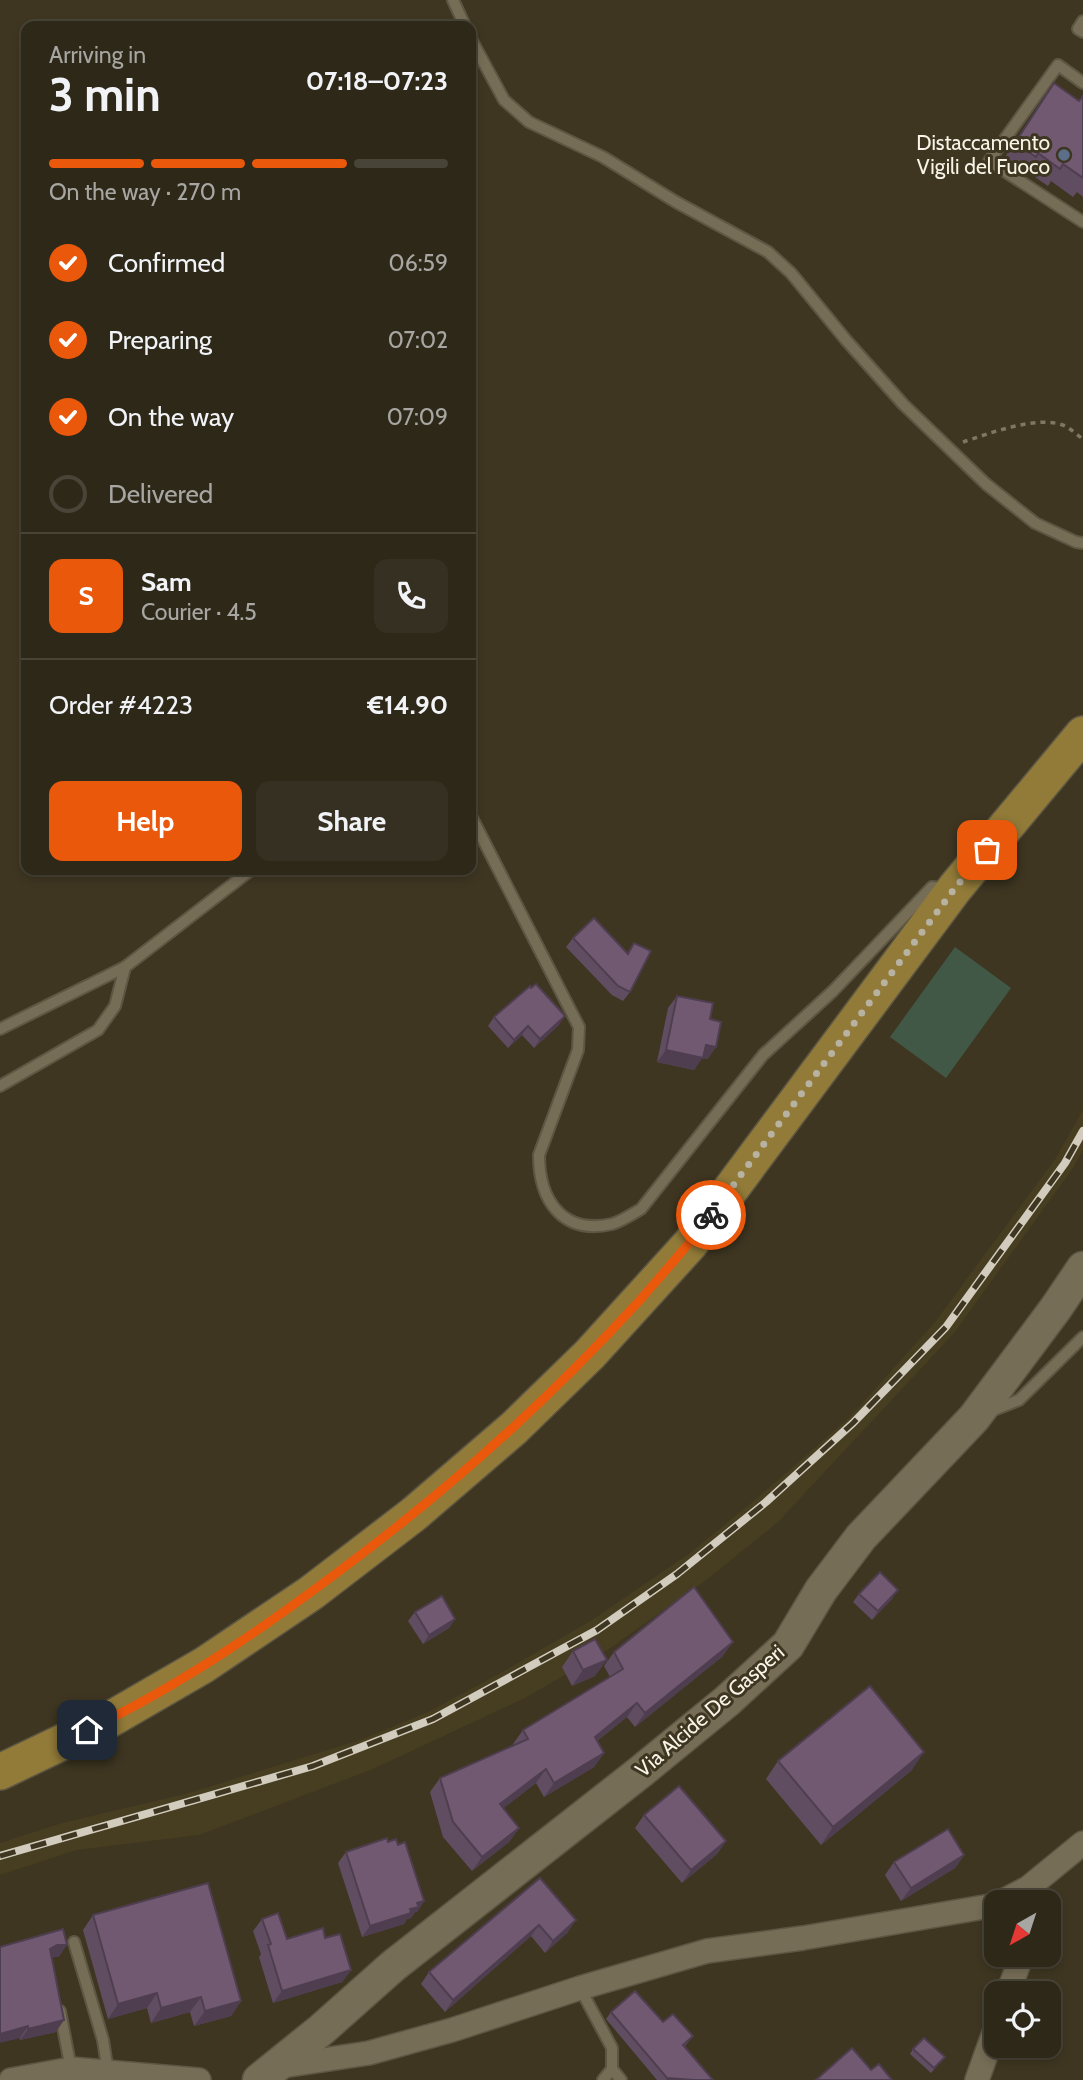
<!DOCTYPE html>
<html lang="en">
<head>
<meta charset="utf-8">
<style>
	:root { --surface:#2e2819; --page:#363022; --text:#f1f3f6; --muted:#a7a6a2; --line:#494438; --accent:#ea580c }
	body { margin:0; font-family:Cabin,sans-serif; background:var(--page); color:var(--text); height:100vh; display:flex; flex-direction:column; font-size:26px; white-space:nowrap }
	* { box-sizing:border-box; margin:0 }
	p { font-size:23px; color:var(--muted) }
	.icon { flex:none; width:38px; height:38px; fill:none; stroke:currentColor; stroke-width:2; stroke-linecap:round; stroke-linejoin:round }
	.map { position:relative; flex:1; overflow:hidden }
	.details { position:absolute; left:21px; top:21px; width:455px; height:854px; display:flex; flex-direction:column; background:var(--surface); border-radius:14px; box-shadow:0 4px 10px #0003,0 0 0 2px var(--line) }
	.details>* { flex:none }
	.needle { width:46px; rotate:219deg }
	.fabs { position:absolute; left:984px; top:1890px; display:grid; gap:14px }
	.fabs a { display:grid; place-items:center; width:77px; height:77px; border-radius:14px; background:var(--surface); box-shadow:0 4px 10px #0003,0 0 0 2px var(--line); font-size:35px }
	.pin { position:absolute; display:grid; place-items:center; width:60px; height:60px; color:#fff; margin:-30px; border-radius:14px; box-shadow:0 4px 10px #0006 }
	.courier { position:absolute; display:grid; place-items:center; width:70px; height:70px; margin:-35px; border:5px solid #ea580c; border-radius:50%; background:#fff; color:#222; box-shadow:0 2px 9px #0007 }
	.headline em { font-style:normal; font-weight:700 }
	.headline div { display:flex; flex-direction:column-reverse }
	.headline { display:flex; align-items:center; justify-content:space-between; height:119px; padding:0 28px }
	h1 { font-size:46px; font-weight:700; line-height:52px }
	.bar { display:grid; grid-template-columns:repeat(4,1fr); gap:10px 7px; align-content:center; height:84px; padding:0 28px }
	.bar i { height:9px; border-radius:5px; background:var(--line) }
	.bar .active { background:var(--accent) }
	.bar p { grid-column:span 4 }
	.line { display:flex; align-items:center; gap:18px; padding:0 28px; border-top:2px solid var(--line) }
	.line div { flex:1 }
	.round { display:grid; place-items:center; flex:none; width:74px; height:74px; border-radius:14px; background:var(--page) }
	ol { padding:0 28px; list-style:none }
	li { display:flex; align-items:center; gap:21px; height:77px }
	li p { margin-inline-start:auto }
	li .icon { padding:7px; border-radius:50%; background:var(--accent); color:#fff; stroke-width:4 }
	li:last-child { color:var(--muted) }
	li i { width:38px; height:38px; border:4px solid var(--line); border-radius:50% }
	.primary-button { display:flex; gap:14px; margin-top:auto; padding:14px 28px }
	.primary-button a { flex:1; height:80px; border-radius:14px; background:var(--accent); color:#fff; font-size:28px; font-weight:700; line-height:80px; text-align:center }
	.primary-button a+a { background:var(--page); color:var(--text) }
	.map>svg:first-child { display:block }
</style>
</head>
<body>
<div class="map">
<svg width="1083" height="2080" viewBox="0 0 1083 2080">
	<rect width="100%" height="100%" fill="#3e3621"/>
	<path fill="#473d21" d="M1083 1110V1150L1073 1168 954 1333 778 1522 709 1578 606 1651 525 1698 373 1769 199 1835 76 1850 0 1875V1843L62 1823 189 1793 363 1739 428 1712 506 1670 592 1620 690 1553 761 1495 850 1417 935 1322 1056 1158Z"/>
	<path fill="#415846" d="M955 947 1011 988 946 1078 890 1037Z"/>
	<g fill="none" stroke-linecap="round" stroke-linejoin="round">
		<g stroke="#5c5643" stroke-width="14">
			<g id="lane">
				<path d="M453 0 465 26"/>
				<path d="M1083 21 1078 29 1083 32"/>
				<path d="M471 39 504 100 529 122 603 157 676 202 768 252 791 273 846 340 903 404 986 484 1035 523 1076 542 1083 543"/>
				<path d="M1083 83 1058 65 989 161 1083 222"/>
				<path d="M471 816 579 1027 578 1050 539 1155C539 1201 563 1235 612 1224 622 1221 632 1214 641 1209L763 1055 833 991 932 887 945 888"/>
				<path d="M0 1029 125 967 251 870"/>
				<path d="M0 1086 98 1030 115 1006 125 967"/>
				<path d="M991 1411 1019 1400 1083 1337"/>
				<path d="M74 1942 103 2040 108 2072"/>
				<path d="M580 1988 612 2048V2069L603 2080"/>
				<path d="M60 2011 71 2069"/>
				<path d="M612 2069 621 2080"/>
			</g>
		</g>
		<g stroke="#5c5643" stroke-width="26">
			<g id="street">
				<path d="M1001 1902 1028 1888 1083 1843"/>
				<path d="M1008 1993 1022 1955"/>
				<path d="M276 2067 369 2053 452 2030 580 1988 707 1951 803 1938 996 1905"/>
				<path d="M11 2080 71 2069 199 2080"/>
				<path d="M977 2080 996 2027"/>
			</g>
		</g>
		<g stroke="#5c5643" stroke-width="35">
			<path id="secondary" d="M259 2080 321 2030 393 1966 639 1773 727 1701 788 1645 821 1590 861 1537 974 1418 1056 1308 1083 1268"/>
		</g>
		<g stroke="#5c5643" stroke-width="38">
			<path id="primary" d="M0 1772 109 1720 204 1665 311 1593 414 1514 514 1428 590 1354 690 1244 955 888 1083 734"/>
		</g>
		<path stroke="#7d7764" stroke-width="3.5" stroke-dasharray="5 5" stroke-linecap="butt" d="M963 442C988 434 1039 414 1065 426 1071 429 1077 435 1083 439"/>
		<use href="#lane" stroke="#766d56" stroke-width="10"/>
		<use href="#street" stroke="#766d56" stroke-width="23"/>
		<use href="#secondary" stroke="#766d56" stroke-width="32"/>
		<use href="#primary" stroke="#927b39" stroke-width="35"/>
		<g stroke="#d1ccbd" stroke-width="8">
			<path id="rail" d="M0 1856 313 1766 433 1719 597 1630 677 1574 766 1502 853 1423 946 1327 1065 1163 1083 1131"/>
		</g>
		<use href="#rail" stroke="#3e3621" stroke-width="5" stroke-dasharray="16" stroke-linecap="butt"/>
	</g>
	<g fill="#614d62">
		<path d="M1054 83 1079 101 1083 95V197L1077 192 1073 197 1051 181 1048 186 1026 171 1024 174 1003 160Z"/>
		<path d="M26 616V632L19 625Z"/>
		<path d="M573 938 627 953 634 943 630 992 623 1001 612 995 566 947Z"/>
		<path d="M677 996 710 1019 708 1059 702 1058 694 1070 657 1062 668 1008Z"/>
		<path d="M494 1017 559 1025 534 1048 522 1035 508 1048 488 1026Z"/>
		<path d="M859 1594 892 1599 872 1620 853 1602Z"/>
		<path d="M415 1612 455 1619 449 1628 423 1644 408 1621Z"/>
		<path d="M573 1651 595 1676 572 1686 562 1667Z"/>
		<path d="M614 1652 723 1656 635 1727 627 1717 597 1741 604 1753 594 1767 544 1797 536 1783 503 1808 519 1828 509 1842 472 1871 443 1837 430 1792 440 1778 514 1746 513 1744 523 1730 610 1677 604 1666Z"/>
		<path d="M778 1761 912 1770 821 1845 766 1779Z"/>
		<path d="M644 1815 726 1841 717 1854 682 1883 635 1828Z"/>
		<path d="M388 1842 398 1845 424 1901 417 1912H415L411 1918 407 1919 404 1924 362 1937 338 1863 346 1852Z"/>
		<path d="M964 1855 955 1868 901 1901 885 1875 894 1862Z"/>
		<path d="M540 1878 568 1932 545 1953 531 1936 445 2012 421 1984 429 1972Z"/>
		<path d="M93 1915 241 2001 231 2016 194 2026 190 2012 151 2023 147 2008 108 2019 83 1930Z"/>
		<path d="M262 1919 287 1939 325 1938 351 1970 342 1982 273 2003 259 1957 261 1954 253 1931Z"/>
		<path d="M0 1947 59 1957H51L56 2032 20 2040Z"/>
		<path d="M611 2012 663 2022 693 2036 685 2046 713 2080H657L606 2019Z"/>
		<path d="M913 2049 945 2057 931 2073 910 2054Z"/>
	</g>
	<g fill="#4f3e50">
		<path d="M565 1016 559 1025 534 1048 540 1039Z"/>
		<path d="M528 1026 522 1035 508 1048 514 1040Z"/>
		<path d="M706 1045 716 1047 708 1059 702 1058 694 1070 657 1062 666 1050Z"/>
		<path d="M898 1590 892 1599 872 1620 878 1611Z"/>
		<path d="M455 1619 449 1628 423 1644 429 1635Z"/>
		<path d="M733 1642 723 1656 635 1727 645 1713Z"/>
		<path d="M607 1660 595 1676 572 1686 583 1670Z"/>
		<path d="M637 1703 627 1717 584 1751 595 1737Z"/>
		<path d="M924 1752 912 1770 821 1845 833 1827Z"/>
		<path d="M604 1753 594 1767 544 1797 554 1783Z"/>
		<path d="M546 1769 536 1783 490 1819 500 1804Z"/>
		<path d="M519 1828 509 1842 472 1871 482 1857Z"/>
		<path d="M726 1841 717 1854 682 1883 691 1870Z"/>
		<path d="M964 1855 955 1868 901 1901 911 1888Z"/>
		<path d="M424 1901 417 1912H415L411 1918 407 1919 404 1924 362 1937 370 1926 410 1909 417 1903Z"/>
		<path d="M576 1920 568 1932 545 1953 553 1941Z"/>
		<path d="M539 1925 531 1936 445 2012 453 2000Z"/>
		<path d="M57 1945H67L59 1957 49 1956 50 1949Z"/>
		<path d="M351 1970 342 1982 273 2003 282 1991Z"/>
		<path d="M157 1993 147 2008 108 2019 118 2004Z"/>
		<path d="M201 1997 190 2012 151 2023 161 2008Z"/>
		<path d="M241 2001 231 2016 194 2026 205 2011Z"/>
		<path d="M64 2020 56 2032 20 2040 28 2029Z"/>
		<path d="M28 2026 20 2038 0 2043V2034Z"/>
		<path d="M667 2078 694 2080H666Z"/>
	</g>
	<g fill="#715972" stroke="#4f3e50" stroke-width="2">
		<path d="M1054 83 1079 101 1083 96V178L1063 164 1060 169 1038 153 1036 157 1015 143Z"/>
		<path d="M594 918 628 954 634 943 651 951 630 992 618 986 573 938Z"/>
		<path d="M536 984 565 1016 540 1039 528 1026 514 1040 494 1017 530 986 531 988Z"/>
		<path d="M677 996 713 1003 710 1019 721 1022 716 1047 706 1045 703 1058 666 1050Z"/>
		<path d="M880 1572 898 1590 878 1611 859 1594Z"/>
		<path d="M694 1587 733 1642 645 1713 637 1703 595 1737 604 1753 554 1783 546 1769 500 1804 519 1828 482 1857 453 1822 440 1778 528 1739 523 1730 623 1669 614 1652Z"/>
		<path d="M442 1596 455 1619 429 1635 415 1612Z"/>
		<path d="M595 1639 607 1660 583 1670 573 1651Z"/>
		<path d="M870 1686 924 1752 833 1827 778 1761Z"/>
		<path d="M679 1786 726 1841 691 1870 644 1815Z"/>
		<path d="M948 1829 964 1855 911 1888 894 1862Z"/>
		<path d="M387 1838 388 1842 396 1839 398 1845 405 1842 424 1901 417 1903 419 1907 410 1909 411 1913 370 1926 346 1852Z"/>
		<path d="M540 1878 576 1920 553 1941 539 1925 453 2000 429 1972Z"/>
		<path d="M208 1883 241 2001 205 2011 201 1997 161 2008 157 1993 118 2004 93 1915Z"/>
		<path d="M278 1913 287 1939 323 1928 325 1938 340 1934 351 1970 282 1991 268 1945 271 1944 262 1919Z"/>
		<path d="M63 1929 67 1945H57L50 1949 64 2020 28 2029V2026L0 2034V1947Z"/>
		<path d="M635 1991 663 2022 673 2014 693 2036 683 2045 713 2080H694L667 2078 611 2012Z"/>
		<path d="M924 2038 945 2057 934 2068 913 2049Z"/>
		<path d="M852 2048 871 2070 879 2064 892 2080H816Z"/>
	</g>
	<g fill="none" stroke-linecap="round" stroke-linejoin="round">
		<path stroke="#b7b2a2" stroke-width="7" stroke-dasharray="0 12.6" d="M711 1215 955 888 987 850"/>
		<path stroke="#ea580c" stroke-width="9" d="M87 1730C186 1683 277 1619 363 1553 463 1477 555 1393 640 1300 664 1272 689 1245 711 1215"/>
	</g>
	<circle fill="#5c6f8a" stroke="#3e3621" stroke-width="2.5" cx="1064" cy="155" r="7"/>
	<g text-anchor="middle" stroke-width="6" stroke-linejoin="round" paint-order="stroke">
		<g font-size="21" fill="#f8f4e7" stroke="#3e3621" text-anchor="end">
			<text x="1050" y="150">Distaccamento<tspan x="1050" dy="24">Vigili del Fuoco</tspan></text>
		</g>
		<g font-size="21" fill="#f8f4e7" stroke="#3e3621">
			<text transform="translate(710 1711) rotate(-41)" y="7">Via Alcide De Gasperi</text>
		</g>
	</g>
</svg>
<div class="fabs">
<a><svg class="needle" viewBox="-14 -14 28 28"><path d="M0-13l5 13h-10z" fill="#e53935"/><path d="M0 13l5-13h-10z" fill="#a7a6a2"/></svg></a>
<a><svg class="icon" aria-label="locate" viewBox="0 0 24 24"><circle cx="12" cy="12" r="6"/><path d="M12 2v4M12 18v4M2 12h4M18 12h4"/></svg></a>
</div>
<div class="pin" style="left:987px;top:850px;background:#ea580c"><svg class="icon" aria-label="bag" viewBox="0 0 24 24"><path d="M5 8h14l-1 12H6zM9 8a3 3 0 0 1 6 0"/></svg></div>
<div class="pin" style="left:87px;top:1730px;background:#1f2937"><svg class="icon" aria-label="home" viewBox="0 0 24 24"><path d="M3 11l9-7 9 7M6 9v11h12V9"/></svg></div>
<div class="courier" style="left:711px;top:1215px"><svg class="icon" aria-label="bike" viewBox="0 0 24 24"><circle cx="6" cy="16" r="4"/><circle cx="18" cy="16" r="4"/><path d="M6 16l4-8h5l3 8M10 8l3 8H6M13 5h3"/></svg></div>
<section class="details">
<div class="headline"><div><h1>3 min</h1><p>Arriving in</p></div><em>07:18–07:23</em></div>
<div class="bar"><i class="active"></i><i class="active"></i><i class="active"></i><i></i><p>On the way · 270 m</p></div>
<ol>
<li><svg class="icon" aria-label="check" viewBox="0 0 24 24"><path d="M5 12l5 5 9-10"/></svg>Confirmed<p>06:59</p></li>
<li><svg class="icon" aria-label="check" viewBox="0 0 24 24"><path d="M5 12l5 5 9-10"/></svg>Preparing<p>07:02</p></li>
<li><svg class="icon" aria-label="check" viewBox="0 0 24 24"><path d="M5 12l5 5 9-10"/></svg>On the way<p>07:09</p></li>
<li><i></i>Delivered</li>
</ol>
<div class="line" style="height:126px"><b class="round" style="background:var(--accent);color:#fff">S</b><div><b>Sam</b><p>Courier · 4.5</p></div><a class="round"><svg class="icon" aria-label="phone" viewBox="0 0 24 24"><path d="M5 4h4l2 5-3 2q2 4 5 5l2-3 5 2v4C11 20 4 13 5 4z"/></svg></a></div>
<div class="line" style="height:91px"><div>Order #4223</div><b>€14.90</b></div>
<div class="primary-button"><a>Help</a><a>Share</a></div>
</section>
</div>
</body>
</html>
